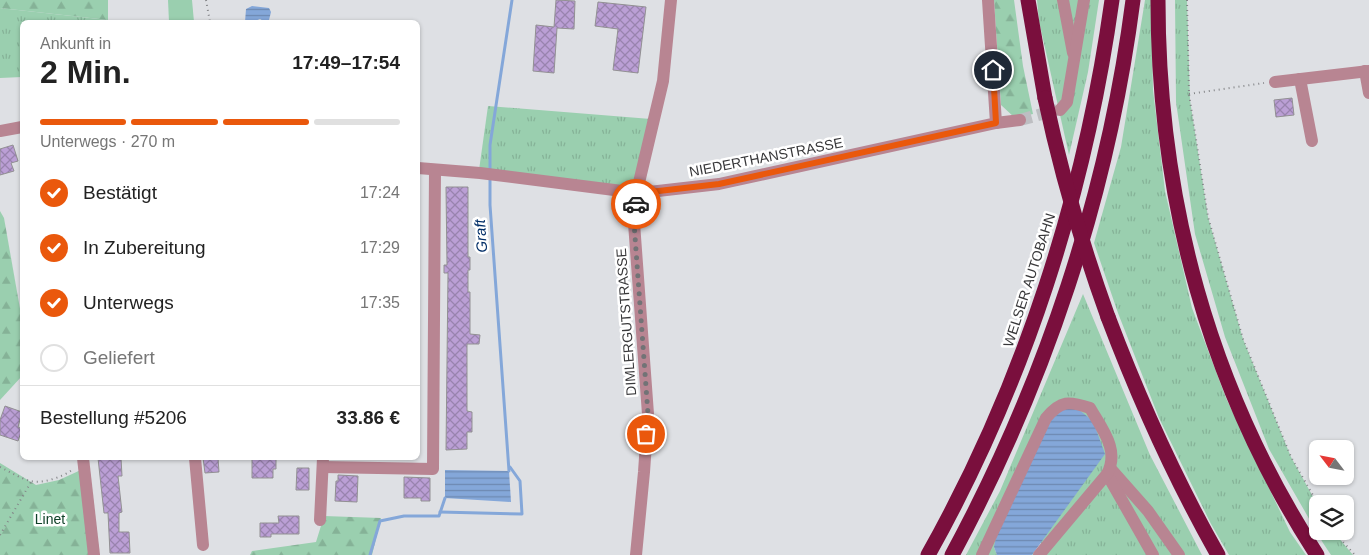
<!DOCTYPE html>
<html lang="de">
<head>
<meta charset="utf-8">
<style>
	:root { --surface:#fff; --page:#f2f2f2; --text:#222; --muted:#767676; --line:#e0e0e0; --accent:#ea580c }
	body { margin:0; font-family:Arial,sans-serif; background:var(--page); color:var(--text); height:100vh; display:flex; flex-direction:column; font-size:19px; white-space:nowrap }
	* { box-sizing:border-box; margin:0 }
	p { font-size:16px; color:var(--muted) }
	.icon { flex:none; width:28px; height:28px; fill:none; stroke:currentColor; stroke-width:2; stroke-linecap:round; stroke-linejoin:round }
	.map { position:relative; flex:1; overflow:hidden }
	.panel { position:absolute; left:20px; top:20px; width:400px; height:440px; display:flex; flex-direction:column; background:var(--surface); border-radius:8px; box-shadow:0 1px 4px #0004 }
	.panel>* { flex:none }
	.needle { width:32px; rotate:302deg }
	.tools { position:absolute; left:1309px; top:440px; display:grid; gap:10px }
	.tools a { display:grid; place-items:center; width:45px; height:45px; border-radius:8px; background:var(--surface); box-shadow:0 1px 4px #0004; font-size:25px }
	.pin { position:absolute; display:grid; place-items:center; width:42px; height:42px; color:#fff; margin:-21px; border:2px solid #fff; border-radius:50%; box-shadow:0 1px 5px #0007 }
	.courier { position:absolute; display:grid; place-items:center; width:50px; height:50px; margin:-25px; border:4px solid #ea580c; border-radius:50%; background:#fff; color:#222; box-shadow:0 1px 6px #0007 }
	.summary em { font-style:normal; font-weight:700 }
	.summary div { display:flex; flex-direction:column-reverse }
	.summary { display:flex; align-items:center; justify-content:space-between; height:85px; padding:0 20px }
	h1 { font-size:32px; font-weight:700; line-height:38px }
	.bar { display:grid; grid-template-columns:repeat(4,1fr); gap:8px 5px; align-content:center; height:60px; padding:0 20px }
	.bar i { height:6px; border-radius:4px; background:var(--line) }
	.bar .current { background:var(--accent) }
	.bar p { grid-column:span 4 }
	.line { display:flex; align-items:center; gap:12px; padding:0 20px; border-top:1px solid var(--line) }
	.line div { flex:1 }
	ol { padding:0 20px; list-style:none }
	li { display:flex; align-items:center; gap:15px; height:55px }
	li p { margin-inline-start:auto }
	li .icon { padding:5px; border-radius:50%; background:var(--accent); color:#fff; stroke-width:4 }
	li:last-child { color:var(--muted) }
	li i { width:28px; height:28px; border:2px solid var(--line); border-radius:50% }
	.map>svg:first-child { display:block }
</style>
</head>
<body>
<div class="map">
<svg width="1369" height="555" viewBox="0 0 1369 555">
	<defs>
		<pattern id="grass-tufts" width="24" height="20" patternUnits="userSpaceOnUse" patternTransform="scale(1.25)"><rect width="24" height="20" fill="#9acfaf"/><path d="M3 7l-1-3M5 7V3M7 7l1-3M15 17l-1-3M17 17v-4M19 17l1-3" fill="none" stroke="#85b297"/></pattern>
		<pattern id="forest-firs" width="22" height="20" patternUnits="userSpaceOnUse" patternTransform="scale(1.25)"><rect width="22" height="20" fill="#9acfaf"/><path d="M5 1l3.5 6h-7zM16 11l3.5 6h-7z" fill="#85b297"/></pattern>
		<pattern id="water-rules" width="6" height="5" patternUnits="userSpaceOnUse" patternTransform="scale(1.25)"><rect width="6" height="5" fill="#84a7d9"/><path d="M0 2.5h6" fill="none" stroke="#6d89b1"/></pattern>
		<pattern id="building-cross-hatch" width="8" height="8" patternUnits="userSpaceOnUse" patternTransform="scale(1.25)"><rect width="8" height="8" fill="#bb9fd5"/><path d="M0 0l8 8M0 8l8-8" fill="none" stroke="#9983ae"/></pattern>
	</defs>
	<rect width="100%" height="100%" fill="#dee0e4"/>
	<g fill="url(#grass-tufts)">
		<path d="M1037 0H1099L1088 72 1069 155 1039 21Z"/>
		<path d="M1145 0H1151L1153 90 1165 191 1192 308 1226 398 1290 532 1306 555H1229L1211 524 1159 418 1118 313 1094 243 1121 147Z"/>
		<path d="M1175 0H1187L1190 100 1208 217 1243 339 1291 457 1317 504 1318 531H1333L1353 555H1331L1323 543 1269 449 1225 337 1195 234 1176 102Z"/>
		<path d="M0 8 108 20 109 22H22V77L0 78Z"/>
		<path d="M488 106 651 119 632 187 479 170Z"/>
		<path d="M1083 294 1150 455 1202 555H1032L1042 543 994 547 997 555H966L1000 491Z"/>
	</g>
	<g fill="url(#forest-firs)">
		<path d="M0 0H108V20L0 8Z"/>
		<path d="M994 0H1014L1023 66 1033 114 1015 118 1001 105Z"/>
		<path d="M0 211 4 218 22 320V376L0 400Z"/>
		<path d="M0 463 36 485 59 480 83 469 90 555H0Z"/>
		<path d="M324 516 381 518 372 555H250L252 551 316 542Z"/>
	</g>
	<path fill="#9acfaf" d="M168 0H192L194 22H169Z"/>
	<g fill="url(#water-rules)">
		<path d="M252 6 269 8 271 12 269 20 265 22 260 19 255 21 256 22H245L246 9Z"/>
		<path d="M1063 409H1078L1093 421 1105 454 1032 555H997L994 547 996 537 1050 421Z"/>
		<path d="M445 470 509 471 511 502 445 498Z"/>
	</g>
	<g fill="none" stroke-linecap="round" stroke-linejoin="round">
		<g stroke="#84a7d9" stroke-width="3">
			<path d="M490 172V145L512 0"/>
			<path d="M490 178V205L509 471"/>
			<path d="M440 512 522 514 520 481 510 467"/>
			<path d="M370 555 380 521 404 516H439L445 498"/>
		</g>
	</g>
	<g fill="url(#building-cross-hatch)" stroke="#929093">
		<path d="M556 0 575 1 574 29 557 28 554 73 533 71 536 25 554 27Z"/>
		<path d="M598 2 646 7 638 73 613 70 618 29 595 26Z"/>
		<path d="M1292 98 1294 115 1276 117 1274 100Z"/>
		<path d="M13 145 18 161 11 163 14 171 0 175V149Z"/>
		<path d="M446 187H468V257H470V270H468V292H470V334L480 335 479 344H467V411L472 412V432H467V449L446 450 448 273H444V265H447Z"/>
		<path d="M5 406 22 412 18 427 22 429 18 441 0 435V420Z"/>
		<path d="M98 458H121L122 476H118L122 512 119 513V532H129L130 553H110L108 513H104Z"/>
		<path d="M203 458H218L219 472 205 473Z"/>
		<path d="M252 458H276V469H273V478H252Z"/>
		<path d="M297 468H309V490H296Z"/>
		<path d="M338 475 358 476 357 502 335 501 336 481H338Z"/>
		<path d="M404 477 430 478V501H421V498H404Z"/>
		<path d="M278 516H299V534H271V537H260V523H279Z"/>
	</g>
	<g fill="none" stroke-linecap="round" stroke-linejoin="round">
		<path stroke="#bdbec2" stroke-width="12" stroke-dasharray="12 6" stroke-linecap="butt" d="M1020 120 1057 110"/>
		<g stroke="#838487" stroke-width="2" stroke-dasharray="1 4" stroke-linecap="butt">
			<path d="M206 0 210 22"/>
			<path d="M1187 0 1189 94 1208 217 1243 339 1291 457 1318 504"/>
			<path d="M1189 94 1264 83"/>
			<path d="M0 467C10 472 20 478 30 481 43 484 62 477 72 470"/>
			<path d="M1333 531 1355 555"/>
			<path d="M0 535 31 482"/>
		</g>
		<g stroke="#b88592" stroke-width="12">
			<path d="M1063 0 1073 53"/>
			<path d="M1365 71 1369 93"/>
			<path d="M1300 79 1312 141"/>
			<path d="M1275 82 1369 71"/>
			<path d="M1060 110 1067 102 1084 0"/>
			<path d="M996 123 1020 120"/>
			<path d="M0 131 22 127"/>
			<path d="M418 168 480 173 622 191 649 192 719 184 996 123 988 0"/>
			<path d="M83 458 94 555"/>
			<path d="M195 458 203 545"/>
			<path d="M323 467 433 469 435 171"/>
			<path d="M1110 468 1148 511 1179 555"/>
			<path d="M1107 474 1153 555"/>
			<path d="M320 520 323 458"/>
			<path d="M636 555 644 472 648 414 634 223 637 191 663 81 671 0"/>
			<path d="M982 555 1046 418C1061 400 1069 401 1090 408 1102 429 1120 450 1107 474L1039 555"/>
		</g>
		<g stroke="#7a0f3d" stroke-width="15">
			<path d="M1028 0 1045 98"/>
			<path d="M1158 0C1158 199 1209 388 1317 555"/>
			<path d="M1108 317C1139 399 1175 479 1218 555"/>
			<path d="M928 555C1024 384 1085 194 1112 0"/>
			<path d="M952 555C1045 383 1108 194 1133 0"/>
		</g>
		<path stroke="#7a0f3d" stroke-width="15" d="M1045 98C1061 173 1082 245 1108 317"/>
	</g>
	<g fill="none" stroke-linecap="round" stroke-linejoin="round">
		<path stroke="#727376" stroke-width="5" stroke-dasharray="0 9" d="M636 204 634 223 648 414 646 434"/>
		<path stroke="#ea580c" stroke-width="6" d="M636 204 637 191 650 192 719 184 996 123 993 70"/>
	</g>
	<g text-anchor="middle" stroke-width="5" stroke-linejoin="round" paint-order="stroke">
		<g font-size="14" fill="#38383a" stroke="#fff">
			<text transform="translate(766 157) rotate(-11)" y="5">NIEDERTHANSTRASSE</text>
			<text transform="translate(1029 280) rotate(-72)" y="5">WELSER AUTOBAHN</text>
			<text transform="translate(626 322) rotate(-94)" y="5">DIMLERGUTSTRASSE</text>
		</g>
		<g font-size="14" fill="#0f4028" stroke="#fff">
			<text x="50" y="524">Linet</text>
		</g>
		<g font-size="15" font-style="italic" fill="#002d67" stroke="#fff">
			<text transform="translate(481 236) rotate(-94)" y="5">Graft</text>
		</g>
	</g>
</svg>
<div class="tools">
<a><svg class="needle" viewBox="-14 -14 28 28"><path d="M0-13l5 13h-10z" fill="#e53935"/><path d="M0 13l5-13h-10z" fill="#767676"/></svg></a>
<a><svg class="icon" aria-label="layers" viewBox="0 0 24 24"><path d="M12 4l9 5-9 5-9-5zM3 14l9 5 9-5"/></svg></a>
</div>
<div class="pin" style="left:646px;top:434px;background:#ea580c"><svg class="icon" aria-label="bag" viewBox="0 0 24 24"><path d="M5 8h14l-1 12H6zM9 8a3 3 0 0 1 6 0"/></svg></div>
<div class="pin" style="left:993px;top:70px;background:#1f2937"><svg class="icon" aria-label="home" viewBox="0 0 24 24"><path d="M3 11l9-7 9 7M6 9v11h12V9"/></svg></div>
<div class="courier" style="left:636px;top:204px"><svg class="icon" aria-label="car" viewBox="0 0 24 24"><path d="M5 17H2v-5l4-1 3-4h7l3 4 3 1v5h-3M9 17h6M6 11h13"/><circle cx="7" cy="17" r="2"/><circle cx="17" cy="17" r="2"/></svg></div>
<section class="panel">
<div class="summary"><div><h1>2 Min.</h1><p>Ankunft in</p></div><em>17:49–17:54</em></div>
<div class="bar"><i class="current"></i><i class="current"></i><i class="current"></i><i></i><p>Unterwegs · 270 m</p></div>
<ol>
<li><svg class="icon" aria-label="check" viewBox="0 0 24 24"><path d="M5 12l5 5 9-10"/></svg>Bestätigt<p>17:24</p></li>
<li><svg class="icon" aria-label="check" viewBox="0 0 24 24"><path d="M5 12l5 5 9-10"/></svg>In Zubereitung<p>17:29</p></li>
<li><svg class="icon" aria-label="check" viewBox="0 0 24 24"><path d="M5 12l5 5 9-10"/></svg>Unterwegs<p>17:35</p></li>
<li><i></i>Geliefert</li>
</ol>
<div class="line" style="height:65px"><div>Bestellung #5206</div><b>33.86 €</b></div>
</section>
</div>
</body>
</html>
